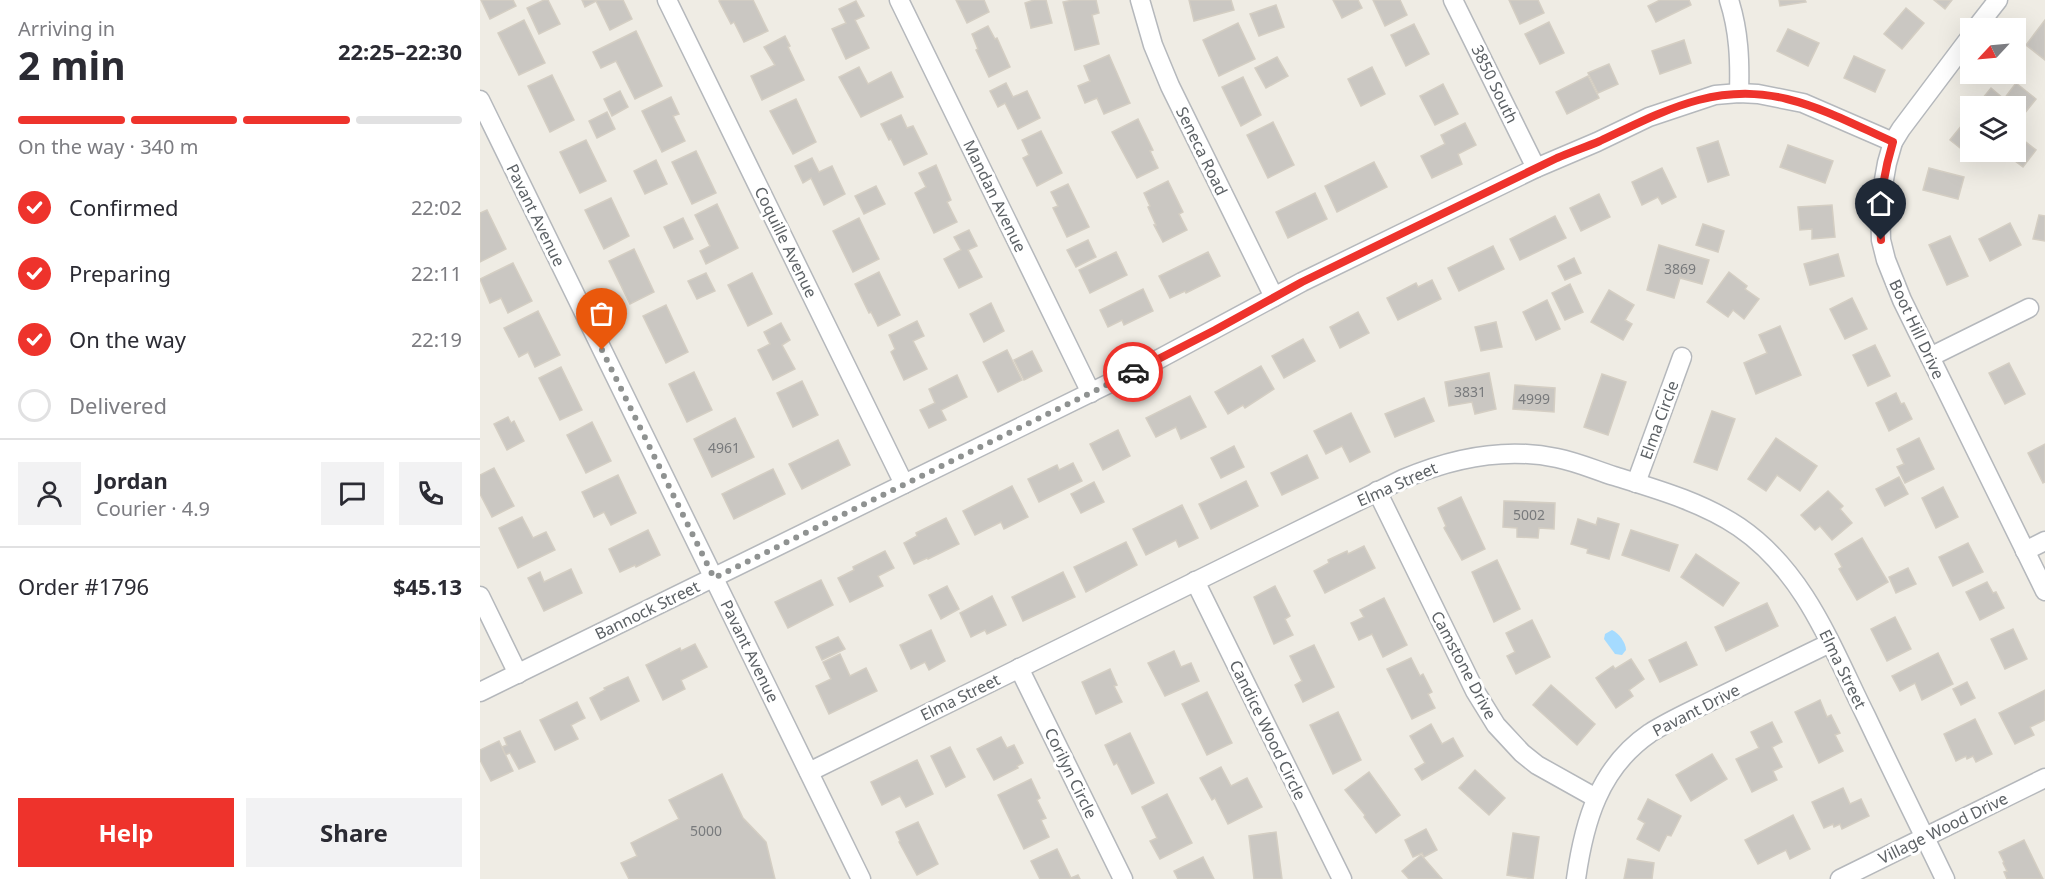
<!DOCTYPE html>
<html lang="en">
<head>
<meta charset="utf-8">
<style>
	:root { --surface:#fff; --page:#f2f2f3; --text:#2b2b33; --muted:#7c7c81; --line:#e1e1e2; --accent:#ee332c }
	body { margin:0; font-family:"Noto Sans",sans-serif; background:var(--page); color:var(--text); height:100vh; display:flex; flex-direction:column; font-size:22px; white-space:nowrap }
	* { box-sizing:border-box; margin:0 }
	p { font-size:20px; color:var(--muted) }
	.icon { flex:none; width:33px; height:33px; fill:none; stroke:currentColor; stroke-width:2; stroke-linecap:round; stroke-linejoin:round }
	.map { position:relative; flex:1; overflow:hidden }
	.panel { display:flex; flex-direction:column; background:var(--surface); width:480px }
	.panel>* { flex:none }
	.needle { width:39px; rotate:244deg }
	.buttons { position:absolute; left:1480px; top:18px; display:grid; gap:12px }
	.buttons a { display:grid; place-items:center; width:66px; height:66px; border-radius:0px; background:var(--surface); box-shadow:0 6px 24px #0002; font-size:30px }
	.pin { position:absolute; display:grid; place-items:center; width:51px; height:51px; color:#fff; margin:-62px -26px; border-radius:50% 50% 50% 0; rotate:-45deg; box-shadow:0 0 6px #0007 }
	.pin .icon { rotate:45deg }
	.courier { position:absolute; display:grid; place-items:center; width:60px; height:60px; margin:-30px; border:4px solid #ee332c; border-radius:50%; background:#fff; color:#222; box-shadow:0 2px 8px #0007 }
	.summary em { font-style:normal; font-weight:700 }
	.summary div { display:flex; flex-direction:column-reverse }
	.summary { display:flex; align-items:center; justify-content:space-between; height:102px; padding:0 18px }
	h1 { font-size:39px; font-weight:700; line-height:45px }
	.bar { display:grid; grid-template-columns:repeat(4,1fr); gap:9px 6px; align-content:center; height:72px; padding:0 18px }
	.bar i { height:8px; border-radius:4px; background:var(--line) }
	.bar .current { background:var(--accent) }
	.bar p { grid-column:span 4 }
	.line { display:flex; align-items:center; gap:15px; padding:0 18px; border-top:2px solid var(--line) }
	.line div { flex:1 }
	.round { display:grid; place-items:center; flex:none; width:63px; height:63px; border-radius:0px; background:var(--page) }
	ol { padding:0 18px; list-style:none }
	li { display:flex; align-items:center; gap:18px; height:66px }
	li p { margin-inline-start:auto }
	li .icon { padding:6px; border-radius:50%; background:var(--accent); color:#fff; stroke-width:4 }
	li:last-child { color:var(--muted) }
	li i { width:33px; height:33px; border:3px solid var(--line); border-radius:50% }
	.action { display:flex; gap:12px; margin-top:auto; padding:12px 18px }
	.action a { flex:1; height:69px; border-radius:0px; background:var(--accent); color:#fff; font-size:24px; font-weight:700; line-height:69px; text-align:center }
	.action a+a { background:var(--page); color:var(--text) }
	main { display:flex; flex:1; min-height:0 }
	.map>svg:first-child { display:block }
</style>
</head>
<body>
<main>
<section class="panel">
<div class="summary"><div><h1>2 min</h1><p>Arriving in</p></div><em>22:25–22:30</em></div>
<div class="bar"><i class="current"></i><i class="current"></i><i class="current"></i><i></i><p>On the way · 340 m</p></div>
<ol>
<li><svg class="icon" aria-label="check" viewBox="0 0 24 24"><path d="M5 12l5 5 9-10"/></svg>Confirmed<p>22:02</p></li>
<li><svg class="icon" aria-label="check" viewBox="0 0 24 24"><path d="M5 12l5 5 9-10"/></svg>Preparing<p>22:11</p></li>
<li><svg class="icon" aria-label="check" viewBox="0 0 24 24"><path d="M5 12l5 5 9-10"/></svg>On the way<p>22:19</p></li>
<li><i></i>Delivered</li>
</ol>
<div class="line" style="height:108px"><a class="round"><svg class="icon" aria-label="person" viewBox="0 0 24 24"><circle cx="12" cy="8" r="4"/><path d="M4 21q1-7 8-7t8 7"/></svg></a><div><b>Jordan</b><p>Courier · 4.9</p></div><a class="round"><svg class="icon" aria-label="chat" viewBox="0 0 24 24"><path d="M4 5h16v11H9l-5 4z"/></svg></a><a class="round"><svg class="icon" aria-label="phone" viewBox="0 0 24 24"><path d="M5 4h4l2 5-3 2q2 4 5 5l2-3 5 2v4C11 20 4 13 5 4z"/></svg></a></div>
<div class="line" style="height:78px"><div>Order #1796</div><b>$45.13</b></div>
<div class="action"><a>Help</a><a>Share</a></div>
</section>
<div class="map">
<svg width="1565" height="879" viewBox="0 0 1565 879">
	<rect width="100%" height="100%" fill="#efece4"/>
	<path fill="#a5dbff" d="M1132 630C1139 633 1146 643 1146 650L1142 655 1135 654 1124 639 1125 634Z"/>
	<g fill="#cac7c2" stroke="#d4cec3" stroke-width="1.5">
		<path d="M1 0H33L36 6 10 19Z"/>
		<path d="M64 0H68L80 24 59 34 47 8Z"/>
		<path d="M102 0H143L152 19 130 30 116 1 105 7Z"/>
		<path d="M241 0H273L288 31 264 42 254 22 251 24 239 1Z"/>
		<path d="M476 0H504L509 12 487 23Z"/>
		<path d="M554 0H566L572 23 551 28 545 3Z"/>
		<path d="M593 0H616L619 13 612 15 619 44 595 50 583 2Z"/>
		<path d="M709 0H751L754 10 714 21Z"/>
		<path d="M853 0H878L882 8 862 18Z"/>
		<path d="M893 0H920L927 15 905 26Z"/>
		<path d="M1029 0H1058L1064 13 1040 24Z"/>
		<path d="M1180 0H1209L1211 5 1176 22 1168 6Z"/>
		<path d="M1299 0H1325L1326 2 1300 6Z"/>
		<path d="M1454 0H1472L1465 9Z"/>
		<path d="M376 1 384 16 375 20 389 48 366 59 352 29 366 23 359 9Z"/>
		<path d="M796 5 804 27 779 36 770 14Z"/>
		<path d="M1426 8 1444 23 1422 49 1404 34Z"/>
		<path d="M44 20 65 63 39 75 18 33Z"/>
		<path d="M1565 20V60L1546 45Z"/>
		<path d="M1069 22 1084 53 1060 64 1045 34Z"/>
		<path d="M758 23 775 59 739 76 723 40Z"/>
		<path d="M934 24 949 54 926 66 911 35Z"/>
		<path d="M508 26 515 39 517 38 530 67 509 77 496 50 498 49 492 34Z"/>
		<path d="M1308 29 1339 43 1328 66 1297 51Z"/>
		<path d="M156 31 182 86 155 99 136 61 121 68 113 52Z"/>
		<path d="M305 36 310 46 308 47 324 80 282 100 271 76 295 65 284 47Z"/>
		<path d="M1204 40 1211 63 1180 74 1172 51Z"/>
		<path d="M629 55 650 103 624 114 617 98 605 103 598 86 610 81 604 66Z"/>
		<path d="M1374 56 1405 70 1395 92 1364 78Z"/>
		<path d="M797 57 808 76 786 88 775 68Z"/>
		<path d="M1129 64 1138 84 1118 93 1108 73Z"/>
		<path d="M379 67 388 84 411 72 423 97 381 117 359 77Z"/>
		<path d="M892 67 905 94 881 106 868 79Z"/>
		<path d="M72 75 94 120 70 132 48 86Z"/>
		<path d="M1108 76 1119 98 1087 114 1076 92Z"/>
		<path d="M763 77 781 115 761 126 742 87Z"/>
		<path d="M526 83 533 97 547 91 560 118 538 129 525 103 518 107 510 91Z"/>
		<path d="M1536 83 1556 99 1536 124V106H1512L1502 99 1511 88 1524 99Z"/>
		<path d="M963 84 978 114 955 125 940 96Z"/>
		<path d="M140 91 148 107 132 116 124 99Z"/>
		<path d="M191 97 199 114 193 116 205 141 182 152 162 111Z"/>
		<path d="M316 99 336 142 313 154 290 111Z"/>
		<path d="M127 112 135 129 117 138 109 121Z"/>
		<path d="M1491 114 1492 152 1489 155 1470 140Z"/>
		<path d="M421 115 427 128 433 126 447 154 424 165 411 139 409 140 401 124Z"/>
		<path d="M658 119 673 150 670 151 678 168 657 178 632 132Z"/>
		<path d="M793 122 814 165 788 178 767 135Z"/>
		<path d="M985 123 996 145 978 154 982 164 952 178 941 156 965 144 961 135Z"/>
		<path d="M561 131 582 173 557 186 543 158 549 155 542 140Z"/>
		<path d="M1537 135 1556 150 1543 167 1523 152H1536Z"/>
		<path d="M106 140 126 181 100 193 80 152Z"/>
		<path d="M1238 141 1249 175 1228 182 1217 148Z"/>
		<path d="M1308 145 1353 161 1345 183 1300 167Z"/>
		<path d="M216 151 236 193 212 204 192 162Z"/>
		<path d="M332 158 339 172 352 166 365 194 344 205 331 178 323 183 315 166Z"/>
		<path d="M176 160 187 184 165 194 154 171Z"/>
		<path d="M894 162 907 187 857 212 845 186Z"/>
		<path d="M456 165 471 200 467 202 477 222 454 233 435 193 446 187 439 173Z"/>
		<path d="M1182 168 1196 197 1182 204 1178 197 1162 205 1152 182Z"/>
		<path d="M1449 168 1484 177 1478 199 1443 190Z"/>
		<path d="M688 181 703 212 699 214 707 230 683 242 674 225H676L668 207 670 206 664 193Z"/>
		<path d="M588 184 609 227 587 237 573 208 578 206 571 192Z"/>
		<path d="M396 186 405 204 384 214 375 196Z"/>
		<path d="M835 193 847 219 808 238 796 212Z"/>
		<path d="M1119 194 1130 217 1101 231 1090 208Z"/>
		<path d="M131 198 149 236 124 249 105 210Z"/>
		<path d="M237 204 258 248 226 264 220 251 230 246 215 215Z"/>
		<path d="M1352 205 1355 237 1332 239V229L1320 230 1318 207Z"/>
		<path d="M7 210 26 249 0 262V213Z"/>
		<path d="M1559 215 1565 216V241L1553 239Z"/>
		<path d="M1075 216 1086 238 1040 260 1030 239Z"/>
		<path d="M203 218 213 239 194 248 184 227Z"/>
		<path d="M379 218 399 259 373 272 353 231Z"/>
		<path d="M1530 223 1541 245 1510 261 1499 239Z"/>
		<path d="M1223 224 1244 231 1238 252 1216 245Z"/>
		<path d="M489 230 497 246 488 250 502 277 479 288 464 259 481 250 474 237Z"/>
		<path d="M1470 236 1488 276 1467 285 1449 245Z"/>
		<path d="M608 240 616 257 596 267 587 250Z"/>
		<path d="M1179 245 1229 260 1222 284 1200 278 1194 298 1167 290Z"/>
		<path d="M1013 246 1024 269 979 291 968 268Z"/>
		<path d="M154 249 174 292 150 304 129 261Z"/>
		<path d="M636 252 647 275 610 293 599 270Z"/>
		<path d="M728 252 740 276 706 293 705 291 690 298 679 276Z"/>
		<path d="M1358 254 1364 276 1330 285 1324 264Z"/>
		<path d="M1094 258 1101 273 1085 280 1078 266Z"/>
		<path d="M33 263 52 301 28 313 21 298 10 303 0 279Z"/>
		<path d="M399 272 420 315 398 326 391 312 389 313 375 284Z"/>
		<path d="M1249 272 1267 286 1265 289 1279 299 1264 319 1253 310 1248 317 1227 302Z"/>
		<path d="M226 273 235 291 217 299 208 281Z"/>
		<path d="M272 273 292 314 268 326 248 285Z"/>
		<path d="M952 280 961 299 918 320 907 298 936 283 938 287Z"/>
		<path d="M1090 284 1103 312 1085 320 1072 293Z"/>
		<path d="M663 289 673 311 644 325 642 320 628 327 620 310Z"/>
		<path d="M1129 290 1154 305 1145 320 1152 324 1143 340 1111 322Z"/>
		<path d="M1372 298 1387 329 1365 339 1350 309Z"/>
		<path d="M1067 300 1080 329 1056 340 1043 312Z"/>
		<path d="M511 303 524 331 504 342 490 314Z"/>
		<path d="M186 305 208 352 186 363 163 316Z"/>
		<path d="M58 311 80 355 55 367 48 352 39 357 24 328Z"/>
		<path d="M878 312 889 333 860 348 850 327Z"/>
		<path d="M437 321 444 336 433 341 447 369 424 380 411 352 415 349 409 335Z"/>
		<path d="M1016 322 1022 347 1001 351 995 327Z"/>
		<path d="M301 323 310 340 302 345 315 369 293 380 278 350 290 344 284 332Z"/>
		<path d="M1300 326 1321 375 1276 394 1264 363 1287 353 1279 335Z"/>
		<path d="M823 339 835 361 804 378 792 356Z"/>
		<path d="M1395 345 1410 376 1388 386 1373 355Z"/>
		<path d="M527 350 542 380 518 392 503 362Z"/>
		<path d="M552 351 562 371 544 380 534 360Z"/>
		<path d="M1529 363 1545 394 1525 404 1509 373Z"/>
		<path d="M781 366 794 389 765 408 763 405 748 414 735 392Z"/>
		<path d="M81 367 102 410 80 420 59 378Z"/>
		<path d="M214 372 232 410 207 422 189 384Z"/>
		<path d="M1009 373 1016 409 995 414 992 402 969 406 965 382Z"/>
		<path d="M1122 374 1146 382 1128 435 1104 427Z"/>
		<path d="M477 375 487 397 461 410 466 420 449 428 440 410 455 403 449 389Z"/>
		<path d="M322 381 338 415 313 427 297 393Z"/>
		<path d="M1035 385 1075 388 1074 412 1033 409Z"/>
		<path d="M1416 393 1421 404 1424 403 1432 419 1409 431 1396 403Z"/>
		<path d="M710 396 726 427 701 439 696 427 676 437 666 418Z"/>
		<path d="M944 398 954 421 915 437 905 414Z"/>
		<path d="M1232 411 1255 419 1237 470 1214 462Z"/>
		<path d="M871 413 890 452 870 462 862 446 846 454 834 431Z"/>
		<path d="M28 417 31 423 34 421 44 441 27 450 14 424Z"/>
		<path d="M255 418 274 457 232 477 214 439Z"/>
		<path d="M112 422 131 461 106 473 87 435Z"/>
		<path d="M638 430 650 456 623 470 610 444Z"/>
		<path d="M1296 438 1337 466 1320 491 1297 475 1286 491 1268 479Z"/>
		<path d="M1439 438 1454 469 1425 483 1417 467 1424 464 1417 449Z"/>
		<path d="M358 440 370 465 322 489 309 464Z"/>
		<path d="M1565 444V482L1563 483 1548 453Z"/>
		<path d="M754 446 764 467 741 478 731 458Z"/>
		<path d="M827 455 838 478 802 495 791 473Z"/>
		<path d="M593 463 602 481 559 502 548 479 577 465 579 470Z"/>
		<path d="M14 468 34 506 12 517 0 494V475Z"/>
		<path d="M293 469 305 494 254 519 242 494Z"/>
		<path d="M138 475 156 513 131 525 124 512 114 517 102 492Z"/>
		<path d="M1419 477 1428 494 1405 506 1396 489Z"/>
		<path d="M766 481 778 506 731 529 719 504Z"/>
		<path d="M614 482 624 502 601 513 591 494Z"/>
		<path d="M532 486 548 517 524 529 521 522 495 535 483 511Z"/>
		<path d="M1463 487 1478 517 1456 528 1442 498Z"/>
		<path d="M1348 491 1363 506 1360 509 1372 523 1352 540 1340 526 1335 530 1321 515Z"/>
		<path d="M981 497 1005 549 982 560 964 528 966 526 958 508Z"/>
		<path d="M1024 501 1075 503 1074 529 1059 528 1058 538 1037 537V528L1023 527Z"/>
		<path d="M702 505 718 538 699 547 696 540 666 555 653 529Z"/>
		<path d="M42 517 53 538 66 532 75 550 38 568 19 528Z"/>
		<path d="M466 518 479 544 448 559 447 558 434 564 424 543 437 536 436 533Z"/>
		<path d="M1118 518 1139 524 1129 559 1107 553 1108 549 1091 544 1098 519 1116 525Z"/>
		<path d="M168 530 180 555 156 567 155 565 140 572 129 549Z"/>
		<path d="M1151 530 1198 545 1189 571 1142 555Z"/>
		<path d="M1382 538 1408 582 1377 600 1359 569 1362 567 1355 554Z"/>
		<path d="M646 542 657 565 606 592 594 567Z"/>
		<path d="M1488 543 1503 572 1473 586 1459 557Z"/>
		<path d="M884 546 895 568 845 593 834 571 849 563 848 560 867 551 868 554Z"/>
		<path d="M405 551 414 568 398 576 403 586 370 602 358 578 374 570 373 567Z"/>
		<path d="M1216 554 1259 583 1243 606 1201 577Z"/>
		<path d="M1017 560 1040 609 1014 622 992 572Z"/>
		<path d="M1428 568 1436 584 1416 593 1409 577Z"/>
		<path d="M91 569 102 593 64 611 48 578 60 572 64 582Z"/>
		<path d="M583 572 595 597 543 621 532 597Z"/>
		<path d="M341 580 353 605 308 628 295 602Z"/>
		<path d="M1507 582 1513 593 1516 592 1524 608 1500 620 1486 592Z"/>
		<path d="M467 586 479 609 461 619 449 595Z"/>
		<path d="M795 586 810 616 805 619 813 635 794 644 774 597Z"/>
		<path d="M512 596 526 625 507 634 505 630 491 637 480 613Z"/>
		<path d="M904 598 927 645 903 657 892 634 879 640 871 623 884 617 880 610Z"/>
		<path d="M1287 603 1298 626 1246 651 1235 627Z"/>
		<path d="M1415 617 1431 649 1407 661 1391 629Z"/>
		<path d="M1052 620 1070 657 1036 674 1027 656 1035 652 1026 633Z"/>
		<path d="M1533 629 1547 659 1525 669 1511 639Z"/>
		<path d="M451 630 465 661 449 670 445 662 431 669 420 645Z"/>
		<path d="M358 637 365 649 342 660 336 647Z"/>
		<path d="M1206 642 1217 665 1180 682 1169 660Z"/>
		<path d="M215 644 227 667 201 680 205 689 183 700 166 665 200 648 201 651Z"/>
		<path d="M834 645 854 687 823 702 815 685 822 681 810 656Z"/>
		<path d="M694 651 701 667 711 663 719 681 685 696 668 663Z"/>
		<path d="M1458 653 1473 684 1442 700 1435 683 1420 691 1412 676Z"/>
		<path d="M360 654 370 676 386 668 397 691 349 714 336 686 351 679 343 662Z"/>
		<path d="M931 658 940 676 943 674 952 692 948 694 955 708 932 719 907 669Z"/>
		<path d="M1151 659 1164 679 1149 690 1153 696 1136 708 1116 678 1133 666 1135 669Z"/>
		<path d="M630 669 637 685 634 686 642 702 616 714 602 682Z"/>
		<path d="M148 677 159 701 121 720 110 698 125 690 124 688Z"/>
		<path d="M1487 682 1495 698 1481 705 1473 689Z"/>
		<path d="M1071 685 1115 724 1097 745 1053 705Z"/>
		<path d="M1565 690V720L1550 727 1554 735 1535 744 1519 713Z"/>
		<path d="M727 692 752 743 727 755 702 704Z"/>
		<path d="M1340 700 1347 717 1351 715 1360 733 1355 735 1363 751 1339 763 1315 712Z"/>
		<path d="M97 702 105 718 91 725 98 739 75 750 60 720Z"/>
		<path d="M858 712 881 760 853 774 830 725Z"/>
		<path d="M1495 719 1512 754 1496 762 1493 756 1487 759 1486 756 1476 761 1464 734Z"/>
		<path d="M1292 722 1302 742 1292 747 1302 767 1293 771 1297 780 1272 792 1256 759 1279 748 1271 732Z"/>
		<path d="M951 724 962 744 973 738 983 756 942 780 935 769 945 763 930 736Z"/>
		<path d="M40 731 55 762 39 769 30 753 25 755 22 747 27 745 24 738Z"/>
		<path d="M650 733 674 783 652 794 637 763 634 765 625 745Z"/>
		<path d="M521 737 527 748 534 745 543 763 537 766 538 768 514 780 497 749Z"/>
		<path d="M19 741 33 771 11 781 0 760V750Z"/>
		<path d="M470 747 485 777 466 787 451 756Z"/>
		<path d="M1232 754 1247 779 1211 801 1196 775Z"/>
		<path d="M437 760 453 794 426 807 420 796 402 805 391 782Z"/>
		<path d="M741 767 751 786 767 778 782 807 748 824 735 798 732 800 720 778Z"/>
		<path d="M995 770 1025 798 1009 815 979 788Z"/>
		<path d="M889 772 920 815 896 833 884 817 885 815 865 790Z"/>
		<path d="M242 774 263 818 286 842 295 879H149L141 863 157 856 151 843 199 819 189 800Z"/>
		<path d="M551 779 560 798 557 800 566 818 561 820 569 837 544 849 518 795Z"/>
		<path d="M1363 788 1370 804 1381 799 1389 816 1362 829 1360 824 1354 827 1353 824 1344 828 1332 802Z"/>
		<path d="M687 794 712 843 680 859 670 841 677 838 662 807Z"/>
		<path d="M1168 799 1201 816 1191 836 1187 835 1179 851 1157 839 1165 823 1158 819Z"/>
		<path d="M1313 815 1330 849 1310 859 1306 850 1278 864 1265 840Z"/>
		<path d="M438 822 458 864 437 875 419 842 420 841 416 832Z"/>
		<path d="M946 829 957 850 944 857 942 853 933 857 925 840Z"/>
		<path d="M796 832 802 879H774L769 836Z"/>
		<path d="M1033 833 1059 837 1053 879 1027 875Z"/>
		<path d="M1544 840 1563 879H1527L1524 872 1527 871 1523 863 1524 862 1519 852Z"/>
		<path d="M577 849 591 878 598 875 600 879H560L551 861Z"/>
		<path d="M941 855 962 879H929L922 871Z"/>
		<path d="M723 857 734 879H698L694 871Z"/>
		<path d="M1148 859 1174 863 1172 879H1144Z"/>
	</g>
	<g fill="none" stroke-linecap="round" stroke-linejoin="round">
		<g stroke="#b5b8bc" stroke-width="21">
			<g id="minor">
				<path d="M187 0 424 484"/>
				<path d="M419 0 611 393"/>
				<path d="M660 0 673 45 690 86 794 297"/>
				<path d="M973 0 1056 168"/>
				<path d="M1249 0C1259 31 1260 61 1259 93"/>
				<path d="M1496 28 1518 0"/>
				<path d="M1491 36 1421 129 1413 142 1407 163 1400 202 1401 240 1406 260 1422 300 1565 591"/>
				<path d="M0 100 381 879"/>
				<path d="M1450 357 1549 308"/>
				<path d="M1156 483 1202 357"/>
				<path d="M897 491 995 691 1016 725 1042 753 1057 765 1116 798"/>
				<path d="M1545 551 1565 541"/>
				<path d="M715 581 862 879"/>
				<path d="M0 596 38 674"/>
				<path d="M539 668 643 879"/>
				<path d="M0 692 679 359 822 282 1056 168 1117 142 1169 117 1235 95 1259 93 1278 94 1323 103 1413 142"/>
				<path d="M329 772 923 479C972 458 1025 447 1077 458 1097 462 1115 470 1134 476 1176 489 1222 502 1259 527 1325 572 1352 648 1386 716 1412 771 1439 825 1465 879"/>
				<path d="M1096 879C1104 822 1119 768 1170 733 1192 719 1216 709 1239 697 1276 679 1313 661 1350 643"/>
				<path d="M1360 879 1565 778"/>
			</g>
		</g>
		<use href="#minor" stroke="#fff" stroke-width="18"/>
	</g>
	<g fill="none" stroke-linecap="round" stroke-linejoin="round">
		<path stroke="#8f9291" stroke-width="6" stroke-dasharray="0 10.8" d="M122 350 234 578 653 372"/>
		<path stroke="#ee332c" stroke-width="8" d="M653 372 735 330 822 282 1077 158C1091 152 1106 147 1120 141 1182 112 1236 81 1307 99 1344 108 1379 127 1413 142 1403 175 1398 206 1401 240"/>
	</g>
	<g text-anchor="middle" stroke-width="6" stroke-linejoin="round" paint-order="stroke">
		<g font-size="14" fill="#787a7c">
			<text x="1200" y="274">3869</text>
			<text x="990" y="397">3831</text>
			<text x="1054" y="404">4999</text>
			<text x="244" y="453">4961</text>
			<text x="1049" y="520">5002</text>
			<text x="226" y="836">5000</text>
		</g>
		<g font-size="16" fill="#5c6165" stroke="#fff">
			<text transform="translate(1015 84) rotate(64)" y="6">3850 South</text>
			<text transform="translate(722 151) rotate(64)" y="6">Seneca Road</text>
			<text transform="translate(515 196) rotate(64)" y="6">Mandan Avenue</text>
			<text transform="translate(56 215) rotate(64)" y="6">Pavant Avenue</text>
			<text transform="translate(306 242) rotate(64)" y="6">Coquille Avenue</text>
			<text transform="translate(1437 329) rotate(65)" y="6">Boot Hill Drive</text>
			<text transform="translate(1179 420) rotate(-70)" y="6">Elma Circle</text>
			<text transform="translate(917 484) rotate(-24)" y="6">Elma Street</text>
			<text transform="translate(167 610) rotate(-26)" y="6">Bannock Street</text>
			<text transform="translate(270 651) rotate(64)" y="6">Pavant Avenue</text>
			<text transform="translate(984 665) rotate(62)" y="6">Camstone Drive</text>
			<text transform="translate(1363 669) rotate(64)" y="6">Elma Street</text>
			<text transform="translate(480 697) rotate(-26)" y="6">Elma Street</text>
			<text transform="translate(1216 710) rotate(-27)" y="6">Pavant Drive</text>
			<text transform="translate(788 730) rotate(64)" y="6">Candice Wood Circle</text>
			<text transform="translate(591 773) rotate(64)" y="6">Corilyn Circle</text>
			<text transform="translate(1463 828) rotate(-26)" y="6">Village Wood Drive</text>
		</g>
	</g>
</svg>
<div class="buttons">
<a><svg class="needle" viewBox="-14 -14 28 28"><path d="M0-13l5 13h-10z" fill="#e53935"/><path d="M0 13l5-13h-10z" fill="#7c7c81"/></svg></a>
<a><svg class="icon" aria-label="layers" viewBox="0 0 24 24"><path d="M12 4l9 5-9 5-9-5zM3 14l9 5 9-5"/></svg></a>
</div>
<div class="pin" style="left:122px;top:350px;background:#ea580c"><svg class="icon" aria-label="bag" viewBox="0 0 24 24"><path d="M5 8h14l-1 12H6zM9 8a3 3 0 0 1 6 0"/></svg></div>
<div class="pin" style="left:1401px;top:240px;background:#1f2937"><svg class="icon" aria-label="home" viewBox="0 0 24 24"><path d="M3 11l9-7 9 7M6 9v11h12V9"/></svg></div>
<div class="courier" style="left:653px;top:372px"><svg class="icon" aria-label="car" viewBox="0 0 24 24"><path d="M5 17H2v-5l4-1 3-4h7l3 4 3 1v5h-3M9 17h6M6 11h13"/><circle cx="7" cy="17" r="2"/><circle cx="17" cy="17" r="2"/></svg></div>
</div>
</main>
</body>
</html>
